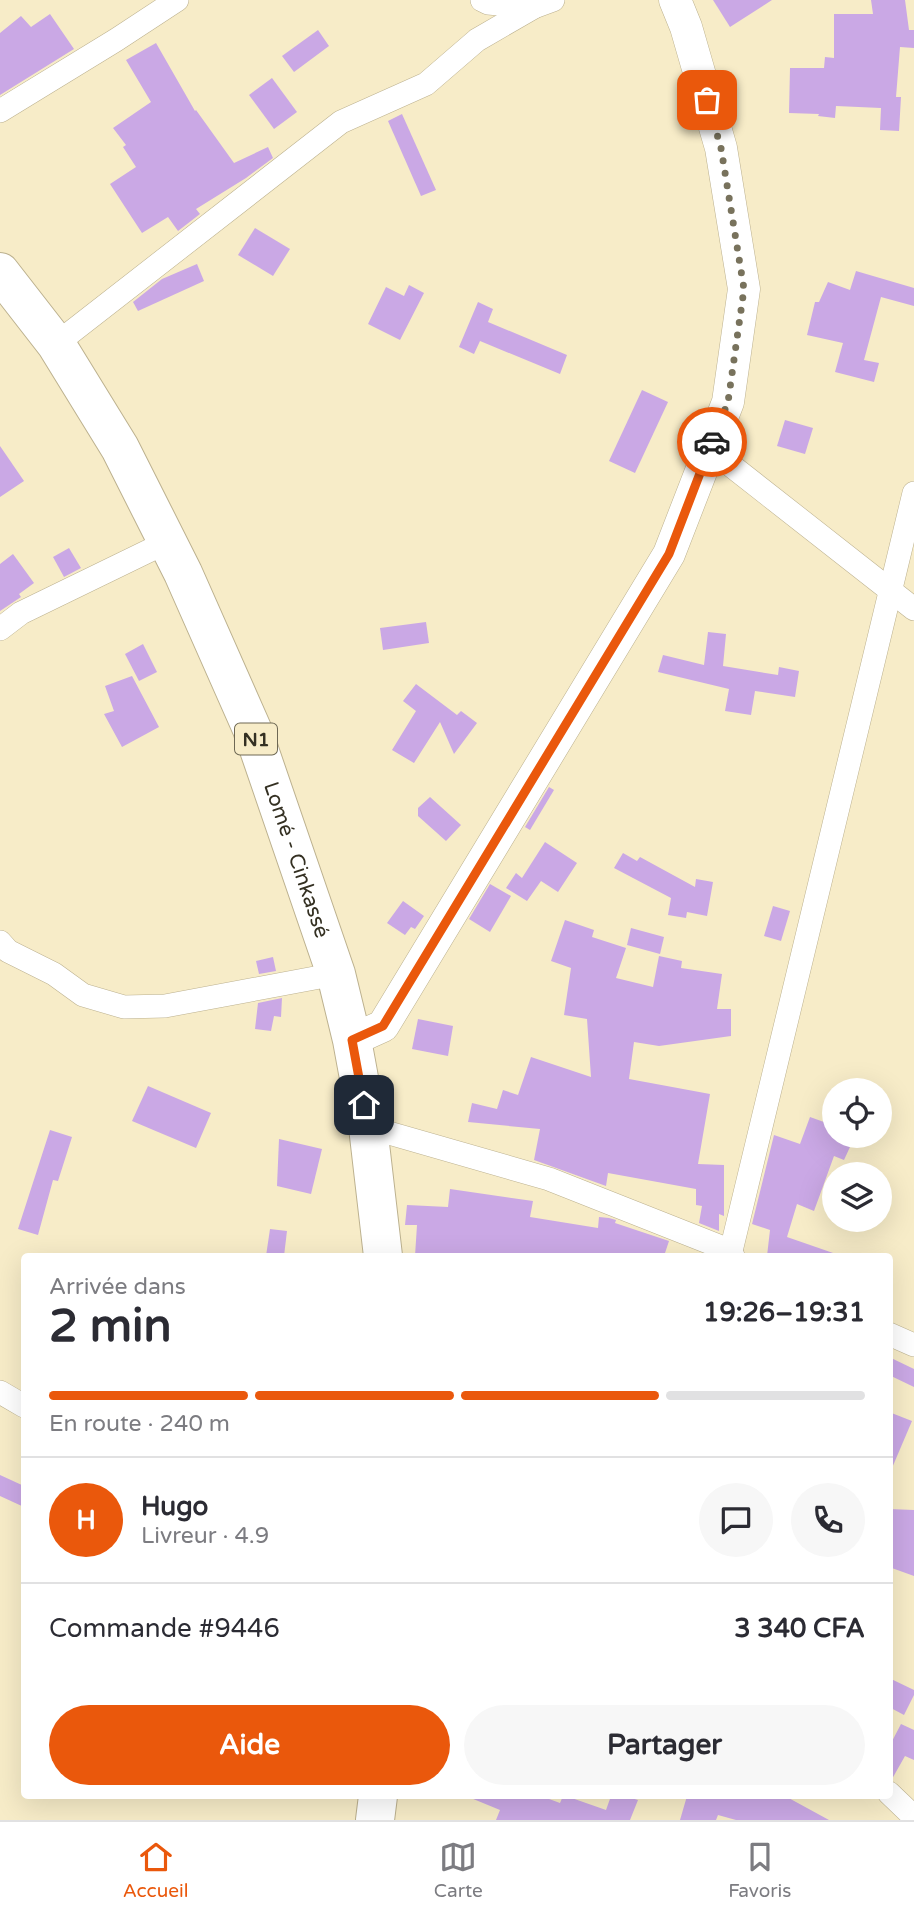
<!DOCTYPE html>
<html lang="fr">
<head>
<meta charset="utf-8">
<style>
	:root { --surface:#fff; --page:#f7f7f7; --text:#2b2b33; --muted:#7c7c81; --line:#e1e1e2; --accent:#ea580c }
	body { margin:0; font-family:"Varela Round",sans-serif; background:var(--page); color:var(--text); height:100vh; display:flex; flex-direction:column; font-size:26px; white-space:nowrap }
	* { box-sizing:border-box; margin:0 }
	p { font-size:23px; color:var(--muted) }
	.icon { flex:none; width:38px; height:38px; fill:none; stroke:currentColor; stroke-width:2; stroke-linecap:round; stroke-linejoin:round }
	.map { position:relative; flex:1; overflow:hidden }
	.drawer { position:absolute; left:21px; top:1253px; width:872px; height:546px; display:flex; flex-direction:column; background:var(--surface); border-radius:7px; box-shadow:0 7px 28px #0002 }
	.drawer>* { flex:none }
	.tools { position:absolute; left:822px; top:1078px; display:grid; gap:14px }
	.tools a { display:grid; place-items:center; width:70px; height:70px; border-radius:50%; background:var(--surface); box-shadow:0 7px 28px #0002; font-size:35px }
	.pin { position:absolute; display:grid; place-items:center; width:60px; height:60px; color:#fff; margin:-30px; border-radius:14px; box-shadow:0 4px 10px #0006 }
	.courier { position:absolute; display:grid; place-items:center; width:70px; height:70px; margin:-35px; border:5px solid #ea580c; border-radius:50%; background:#fff; color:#222; box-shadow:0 2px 9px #0007 }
	.head em { font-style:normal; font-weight:700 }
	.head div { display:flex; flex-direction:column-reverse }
	.head { display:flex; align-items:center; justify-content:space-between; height:119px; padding:0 28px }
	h1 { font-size:46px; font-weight:700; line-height:52px }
	.bar { display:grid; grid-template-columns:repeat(4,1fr); gap:10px 7px; align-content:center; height:84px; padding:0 28px }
	.bar i { height:9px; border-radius:5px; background:var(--line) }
	.bar .active { background:var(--accent) }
	.bar p { grid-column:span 4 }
	.line { display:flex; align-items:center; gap:18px; padding:0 28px; border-top:2px solid var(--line) }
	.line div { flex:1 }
	.round { display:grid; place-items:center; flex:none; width:74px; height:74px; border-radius:37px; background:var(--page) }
	.button { display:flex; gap:14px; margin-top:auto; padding:14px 28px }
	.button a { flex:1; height:80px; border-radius:42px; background:var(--accent); color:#fff; font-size:28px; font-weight:700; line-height:80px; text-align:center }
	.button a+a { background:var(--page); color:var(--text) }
	.tab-bar { display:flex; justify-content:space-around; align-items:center; height:98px; border-top:2px solid var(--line); background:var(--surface); font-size:19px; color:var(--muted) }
	.tab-bar a { display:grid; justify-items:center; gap:4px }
	.tab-bar .active { color:var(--accent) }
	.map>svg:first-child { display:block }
</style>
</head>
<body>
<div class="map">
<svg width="914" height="1820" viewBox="0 0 914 1820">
	<rect width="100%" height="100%" fill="#f7ecc8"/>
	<g fill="#caa8e5">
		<path d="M713 0H772L730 27Z"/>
		<path d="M871 0H905L909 30H914V48L900 47 896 97H901L899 131 880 130 881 108 836 106 835 118 818 116 819 114 789 113 790 68H824L825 57 834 58V14H873Z"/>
		<path d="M50 14 74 49 0 95V33L21 16 31 27Z"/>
		<path d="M318 30 329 46 294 72 282 56Z"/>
		<path d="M156 43 195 111 196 110 234 163 268 147 273 158 246 178 196 209 200 214 178 231 168 217 142 233 110 184 136 167 123 147 126 145 113 128 151 102 126 60Z"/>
		<path d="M272 78 297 112 274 129 249 95Z"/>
		<path d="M402 114 436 190 421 196 388 121Z"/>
		<path d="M255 228 290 249 273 276 238 255Z"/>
		<path d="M197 264 204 281 138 311 133 302 162 279Z"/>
		<path d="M856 271 914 288V306L881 297 864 360 879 363 874 382 835 372 843 343 807 335 815 302H819L828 282 850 290Z"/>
		<path d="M409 285 424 293 400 340 368 324 386 287 404 296Z"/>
		<path d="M478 302 493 309 488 322 567 355 560 374 480 341 474 354 459 347Z"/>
		<path d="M642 390 668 402 635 473 609 461Z"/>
		<path d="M785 420 813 428 805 454 777 446Z"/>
		<path d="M0 446 24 481 0 497Z"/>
		<path d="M69 548 81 568 64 577 53 557Z"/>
		<path d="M13 554 34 583 19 594 21 597 0 611V564Z"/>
		<path d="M426 622 429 643 383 650 380 628Z"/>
		<path d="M708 632 726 634 723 666 778 675 779 667 799 671 795 697 755 691 751 715 725 711 729 689 658 672 663 655 704 665Z"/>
		<path d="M143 644 157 672 139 681 125 654Z"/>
		<path d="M132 676 159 727 122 747 104 714 114 711 105 686Z"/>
		<path d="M416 684 457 715 461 711 477 723 454 754 440 722 414 763 392 750 416 711 403 701Z"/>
		<path d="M549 787 554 790 530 830 525 827Z"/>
		<path d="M430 797 461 825 446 841 418 816V808Z"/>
		<path d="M545 842 577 863 558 892 541 881 527 901 506 888 516 873 522 878Z"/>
		<path d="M623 853 637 861 640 857 695 887 696 879 713 882 707 916 687 912 686 918 668 915 671 898 614 868Z"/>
		<path d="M490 884 511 896 490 932 469 919Z"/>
		<path d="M403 901 424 916 415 929 411 927 405 935 387 923Z"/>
		<path d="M773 906 790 911 781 941 764 936Z"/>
		<path d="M565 920 594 930 592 937 626 948 616 978 653 987 659 956 682 961 681 968 722 974 717 1009H731V1036L659 1046 634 1042 629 1079 710 1094 698 1164 724 1165V1216L719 1214V1231L699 1223 702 1206 696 1205V1189L608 1173 606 1186 534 1160 540 1129 468 1122 472 1103 497 1109 503 1090 518 1095 531 1057 591 1077 587 1019 564 1015 571 968 551 961Z"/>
		<path d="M631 928 664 937 660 954 627 945Z"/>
		<path d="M273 957 276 971 259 974 256 961Z"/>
		<path d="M282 998 281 1017 274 1016 271 1031 255 1029 258 1003Z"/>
		<path d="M418 1019 453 1026 448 1056 412 1049Z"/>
		<path d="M148 1086 211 1113 196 1148 132 1121Z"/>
		<path d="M810 1117 835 1126V1136H855L844 1160 834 1156 814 1211 797 1204 787 1237 836 1254 835 1256H767L770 1230 752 1224 774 1135 800 1144Z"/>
		<path d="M50 1130 72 1137 58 1181 53 1180 38 1235 18 1229Z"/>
		<path d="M279 1139 322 1149 311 1194 277 1186Z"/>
		<path d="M450 1189 533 1201 530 1217 598 1228 599 1217 609 1218 616 1220 615 1223 669 1241 664 1256H542L525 1254 524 1256H415L417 1225H405L407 1205 448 1207Z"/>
		<path d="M270 1229 287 1231 284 1256H266Z"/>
		<path d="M889 1357 914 1369V1387L889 1375Z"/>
		<path d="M889 1412 912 1421 889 1475Z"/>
		<path d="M0 1475 24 1486V1507L0 1496Z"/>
		<path d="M889 1509 914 1510V1576L889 1567Z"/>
		<path d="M889 1678 914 1690V1695L904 1715 889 1707Z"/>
		<path d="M901 1724 914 1730V1760L905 1756 892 1779H889V1747Z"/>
		<path d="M466 1796H541L560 1803 563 1796H566L606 1810 611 1796H625L638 1800 630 1820H496L500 1810Z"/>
		<path d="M687 1796H785L829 1820H736L718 1815 716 1820H680Z"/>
	</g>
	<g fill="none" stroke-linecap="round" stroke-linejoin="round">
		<g stroke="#bcb18f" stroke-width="24">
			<g id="street">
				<path d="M482 0 488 3 534 7"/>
				<path d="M0 111 116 40 177 0"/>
				<path d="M56 344 341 122 426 84 477 40 534 7 553 0"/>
				<path d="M710 449 914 609"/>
				<path d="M0 629 21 613 167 542"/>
				<path d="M0 942 8 951 54 974 83 995 124 1007 165 1006 336 974"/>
				<path d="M368 1127 549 1179 731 1251 733 1256"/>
				<path d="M731 1251 914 493"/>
				<path d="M889 1334 914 1345"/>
				<path d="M0 1392 24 1406"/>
				<path d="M889 1793 914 1817"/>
			</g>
		</g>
		<g stroke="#bcb18f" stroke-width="33">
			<path id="secondary" d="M352 1040 383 1026 669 554 728 402 744 289 721 148 686 27 675 0"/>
		</g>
		<g stroke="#bcb18f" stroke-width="40">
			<g id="highway">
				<path id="s1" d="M0 272 56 344 120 448 183 573 252 729 336 974 352 1040 368 1127 383 1256"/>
				<path d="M375 1820 378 1796"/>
			</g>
		</g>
		<use href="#street" stroke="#fff" stroke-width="23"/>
		<use href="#secondary" stroke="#fff" stroke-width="32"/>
		<use href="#highway" stroke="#fff" stroke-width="38"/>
	</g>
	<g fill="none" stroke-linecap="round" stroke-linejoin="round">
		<path stroke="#78725c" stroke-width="7" stroke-dasharray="0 12.6" d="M707 100 721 148 744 289 728 402 712 442"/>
		<path stroke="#ea580c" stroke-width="9" d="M364 1105 352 1040 383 1026 669 554 712 442"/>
	</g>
	<g text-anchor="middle" stroke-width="6" stroke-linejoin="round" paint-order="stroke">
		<rect fill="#f7ecc8" stroke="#6e6854" stroke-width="2" x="235" y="723.5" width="42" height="31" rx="5"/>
		<g font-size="19" font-weight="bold" fill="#343022">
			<text x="256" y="746">N1</text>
		</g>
		<g font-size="21" fill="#343022" stroke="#f7ecc8">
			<text dy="7" stroke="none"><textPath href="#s1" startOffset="662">Lomé - Cinkassé</textPath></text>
		</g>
	</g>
</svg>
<div class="tools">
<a><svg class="icon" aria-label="locate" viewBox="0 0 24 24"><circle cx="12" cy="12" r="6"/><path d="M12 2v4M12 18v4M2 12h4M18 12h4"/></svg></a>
<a><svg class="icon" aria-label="layers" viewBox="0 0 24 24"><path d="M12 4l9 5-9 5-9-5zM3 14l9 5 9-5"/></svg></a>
</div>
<div class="pin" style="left:707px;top:100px;background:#ea580c"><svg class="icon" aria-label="bag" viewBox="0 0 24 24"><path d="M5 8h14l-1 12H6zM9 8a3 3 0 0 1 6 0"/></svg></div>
<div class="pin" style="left:364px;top:1105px;background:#1f2937"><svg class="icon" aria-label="home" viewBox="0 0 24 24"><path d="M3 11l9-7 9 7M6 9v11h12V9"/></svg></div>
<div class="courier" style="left:712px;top:442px"><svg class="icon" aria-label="car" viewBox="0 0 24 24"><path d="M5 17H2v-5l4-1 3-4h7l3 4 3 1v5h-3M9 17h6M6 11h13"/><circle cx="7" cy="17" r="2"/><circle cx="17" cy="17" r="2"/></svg></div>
<section class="drawer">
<div class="head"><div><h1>2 min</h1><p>Arrivée dans</p></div><em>19:26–19:31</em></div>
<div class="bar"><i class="active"></i><i class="active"></i><i class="active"></i><i></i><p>En route · 240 m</p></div>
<div class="line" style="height:126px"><b class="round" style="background:var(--accent);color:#fff">H</b><div><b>Hugo</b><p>Livreur · 4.9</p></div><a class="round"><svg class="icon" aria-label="chat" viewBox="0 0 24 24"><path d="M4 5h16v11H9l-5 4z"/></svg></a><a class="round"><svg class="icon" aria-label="phone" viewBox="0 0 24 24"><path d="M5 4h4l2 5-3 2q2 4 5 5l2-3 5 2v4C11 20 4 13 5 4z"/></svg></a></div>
<div class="line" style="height:91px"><div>Commande #9446</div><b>3 340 CFA</b></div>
<div class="button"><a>Aide</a><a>Partager</a></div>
</section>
</div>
<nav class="tab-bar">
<a class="active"><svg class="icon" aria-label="home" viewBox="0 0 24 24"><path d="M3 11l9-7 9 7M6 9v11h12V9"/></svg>Accueil</a>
<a><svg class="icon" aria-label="map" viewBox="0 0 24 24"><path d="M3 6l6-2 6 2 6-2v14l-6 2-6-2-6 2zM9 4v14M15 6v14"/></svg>Carte</a>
<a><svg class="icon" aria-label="saved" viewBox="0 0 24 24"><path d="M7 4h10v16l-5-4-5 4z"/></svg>Favoris</a>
</nav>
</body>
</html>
